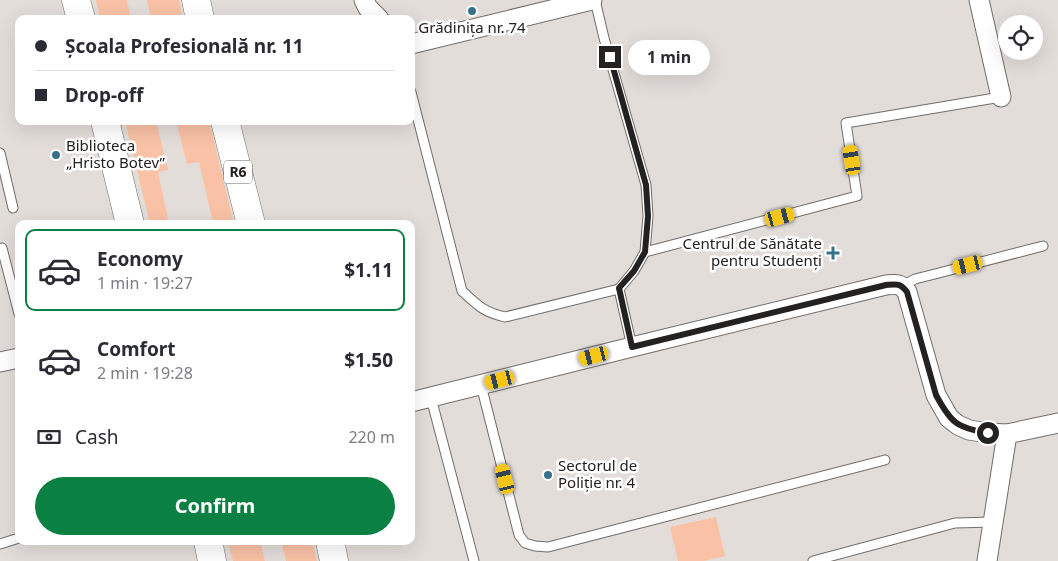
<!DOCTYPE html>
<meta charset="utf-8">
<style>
:root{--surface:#fff;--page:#f7f7f7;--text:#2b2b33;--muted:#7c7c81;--line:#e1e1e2;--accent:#0b8043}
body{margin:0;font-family:"Noto Sans",sans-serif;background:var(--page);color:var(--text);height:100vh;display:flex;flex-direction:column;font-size:19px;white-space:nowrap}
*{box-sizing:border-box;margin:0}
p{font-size:16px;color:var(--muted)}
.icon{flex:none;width:28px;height:28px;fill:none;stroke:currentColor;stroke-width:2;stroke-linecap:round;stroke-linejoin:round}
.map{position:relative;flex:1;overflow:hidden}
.sheet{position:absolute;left:15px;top:220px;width:400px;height:325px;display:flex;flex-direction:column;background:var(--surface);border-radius:10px;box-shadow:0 5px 20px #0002}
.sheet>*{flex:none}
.banner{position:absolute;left:15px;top:15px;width:400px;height:110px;border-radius:10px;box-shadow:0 5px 20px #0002;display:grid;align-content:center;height:110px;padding:0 20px;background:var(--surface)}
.tools{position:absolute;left:998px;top:15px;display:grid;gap:10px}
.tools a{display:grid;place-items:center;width:45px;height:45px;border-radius:50%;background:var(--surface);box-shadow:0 5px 20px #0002;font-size:25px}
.end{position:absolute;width:22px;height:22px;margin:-11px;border:6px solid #242221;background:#fff;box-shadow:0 0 0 2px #fff}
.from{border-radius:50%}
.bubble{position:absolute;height:35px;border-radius:18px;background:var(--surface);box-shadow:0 5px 20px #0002;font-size:16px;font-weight:700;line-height:35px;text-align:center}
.car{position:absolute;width:15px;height:30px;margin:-15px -8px;border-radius:6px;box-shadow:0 0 4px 1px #0007;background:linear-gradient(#f5c518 24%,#345 0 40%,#f5c518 0 76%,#345 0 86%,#f5c518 0)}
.banner b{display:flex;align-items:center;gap:18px;height:48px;font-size:19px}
.banner b+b{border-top:1px solid var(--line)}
.banner i{width:12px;height:12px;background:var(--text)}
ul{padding:9px 0 0;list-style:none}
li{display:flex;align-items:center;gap:15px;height:82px;margin:0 10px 8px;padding:0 10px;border:2px solid transparent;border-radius:10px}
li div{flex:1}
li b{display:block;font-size:19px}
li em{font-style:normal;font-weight:700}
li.active{border-color:var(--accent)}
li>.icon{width:45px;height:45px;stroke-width:1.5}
.pay{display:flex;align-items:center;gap:12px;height:55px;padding:0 20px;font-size:19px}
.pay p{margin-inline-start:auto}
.button{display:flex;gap:10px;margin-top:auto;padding:10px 20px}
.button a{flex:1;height:58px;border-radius:30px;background:var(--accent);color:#fff;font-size:20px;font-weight:700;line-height:58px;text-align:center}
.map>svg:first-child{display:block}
.green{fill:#f9c2a6}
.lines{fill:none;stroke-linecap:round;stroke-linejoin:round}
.lane-casing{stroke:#726d6a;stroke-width:11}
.street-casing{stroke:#726d6a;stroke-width:21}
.primary-casing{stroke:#726d6a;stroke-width:29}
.lane{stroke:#fff;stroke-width:9}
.street{stroke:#fff;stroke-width:19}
.primary{stroke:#fff;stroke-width:28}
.route{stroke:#242221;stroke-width:6}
.poi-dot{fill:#367189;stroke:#fff;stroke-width:2}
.labels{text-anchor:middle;stroke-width:5;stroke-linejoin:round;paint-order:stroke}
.shield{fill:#fff;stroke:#666464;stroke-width:1}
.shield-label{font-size:14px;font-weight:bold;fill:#242221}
.poi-label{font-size:15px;fill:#242221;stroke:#fff;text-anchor:start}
</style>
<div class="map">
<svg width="1058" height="561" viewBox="0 0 1058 561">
<rect width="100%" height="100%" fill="#e3ddda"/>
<g class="green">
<path d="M96,0H127L131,19H100Z"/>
<path d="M147,0H179L183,19H151Z"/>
<path d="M125,121H156L168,170L158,172L169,224H150Z"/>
<path d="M176,121H209L234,224H210L213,223L199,162L187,164Z"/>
<path d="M716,517L725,556L704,561H678L670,527Z"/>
<path d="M239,541H260L265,561H233L228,543Z"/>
<path d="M281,541H312L317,561H286Z"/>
</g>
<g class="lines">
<defs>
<g id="lane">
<path d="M411,92L462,291C478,306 484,312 505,317L619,289L634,271L645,252L648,216L646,185L604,38L595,0"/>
<path d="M0,153L13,208"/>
<path d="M2,248L19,314"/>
<path d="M645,252L857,196L846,123L1001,97"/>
<path d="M902,286L915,279L931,275L1043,246"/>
<path d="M619,289L632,347"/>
<path d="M481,385L519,535L525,543L535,546L548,547L885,460"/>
<path d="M431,398L474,561"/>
<path d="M0,544L19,538"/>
<path d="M813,561L955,523L994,522"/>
</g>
<g id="street">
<path d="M364,0L368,8L379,19"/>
<path d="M979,0L1001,97"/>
<path d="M411,44L592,0"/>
<path d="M0,362L19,358"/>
<path d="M411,402L632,347L886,285C897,284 900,283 907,292L936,395L949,418L958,425L969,430L988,433L1007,434L1058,423"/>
<path d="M987,561L1007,434"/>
</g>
<g id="primary">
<path d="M76,0L81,19"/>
<path d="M196,0L200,19"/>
<path d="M105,121L130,224"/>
<path d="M225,121L251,224"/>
<path d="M208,541L212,561"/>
<path d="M330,541L334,561"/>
</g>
</defs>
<use href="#lane" class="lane-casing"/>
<use href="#street" class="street-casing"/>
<use href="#primary" class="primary-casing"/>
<use href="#lane" class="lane"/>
<use href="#street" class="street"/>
<use href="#primary" class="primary"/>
</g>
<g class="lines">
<path class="route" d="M610,57L646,185L648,216L645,252L634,271L619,288L632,347L886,285C897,284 900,283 907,292L936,395C951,423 957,428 988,433"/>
</g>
<g class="poi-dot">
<circle cx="472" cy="11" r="5"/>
<circle cx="56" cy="155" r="5"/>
<path d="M830.5 245.5h5v5h5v5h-5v5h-5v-5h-5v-5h5z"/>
<circle cx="548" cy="475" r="5"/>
</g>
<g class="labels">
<rect class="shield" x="224" y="160.5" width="28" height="23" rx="4"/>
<g class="shield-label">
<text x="238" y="177">R6</text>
</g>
<g class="poi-label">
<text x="472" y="33" text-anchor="middle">Grădinița nr. 74</text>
<text x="66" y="151">Biblioteca<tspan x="66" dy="17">„Hristo Botev”</tspan></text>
<text x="822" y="249" text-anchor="end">Centrul de Sănătate<tspan x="822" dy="17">pentru Studenți</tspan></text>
<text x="558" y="471">Sectorul de<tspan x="558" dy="17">Poliție nr. 4</tspan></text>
</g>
</g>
</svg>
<div class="tools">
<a><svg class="icon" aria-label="locate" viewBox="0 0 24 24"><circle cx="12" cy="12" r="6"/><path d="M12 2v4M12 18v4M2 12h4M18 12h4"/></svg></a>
</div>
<i class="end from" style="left:988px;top:433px"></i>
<i class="end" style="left:610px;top:57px"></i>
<div class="bubble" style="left:628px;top:40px;width:82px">1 min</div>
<i class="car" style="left:852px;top:160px;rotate:351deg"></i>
<i class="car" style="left:780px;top:217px;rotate:75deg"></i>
<i class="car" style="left:968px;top:265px;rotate:256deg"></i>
<i class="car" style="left:594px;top:356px;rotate:256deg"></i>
<i class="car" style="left:500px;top:380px;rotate:256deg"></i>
<i class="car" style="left:505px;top:479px;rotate:346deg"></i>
<div class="banner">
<b><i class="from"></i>Școala Profesională nr. 11</b>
<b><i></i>Drop-off</b>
</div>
<section class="sheet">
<ul>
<li class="active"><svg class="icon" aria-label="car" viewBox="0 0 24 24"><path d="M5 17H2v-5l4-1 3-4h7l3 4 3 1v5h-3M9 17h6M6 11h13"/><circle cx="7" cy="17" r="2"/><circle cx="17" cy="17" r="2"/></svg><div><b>Economy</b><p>1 min · 19:27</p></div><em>$1.11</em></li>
<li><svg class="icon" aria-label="car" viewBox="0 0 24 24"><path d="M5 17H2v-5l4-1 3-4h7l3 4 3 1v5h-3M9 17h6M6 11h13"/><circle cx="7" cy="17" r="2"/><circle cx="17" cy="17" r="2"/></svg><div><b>Comfort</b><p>2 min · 19:28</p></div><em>$1.50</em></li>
</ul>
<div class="pay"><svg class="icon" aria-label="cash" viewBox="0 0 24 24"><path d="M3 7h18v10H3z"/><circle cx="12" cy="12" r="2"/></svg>Cash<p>220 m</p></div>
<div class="button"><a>Confirm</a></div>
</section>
</div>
